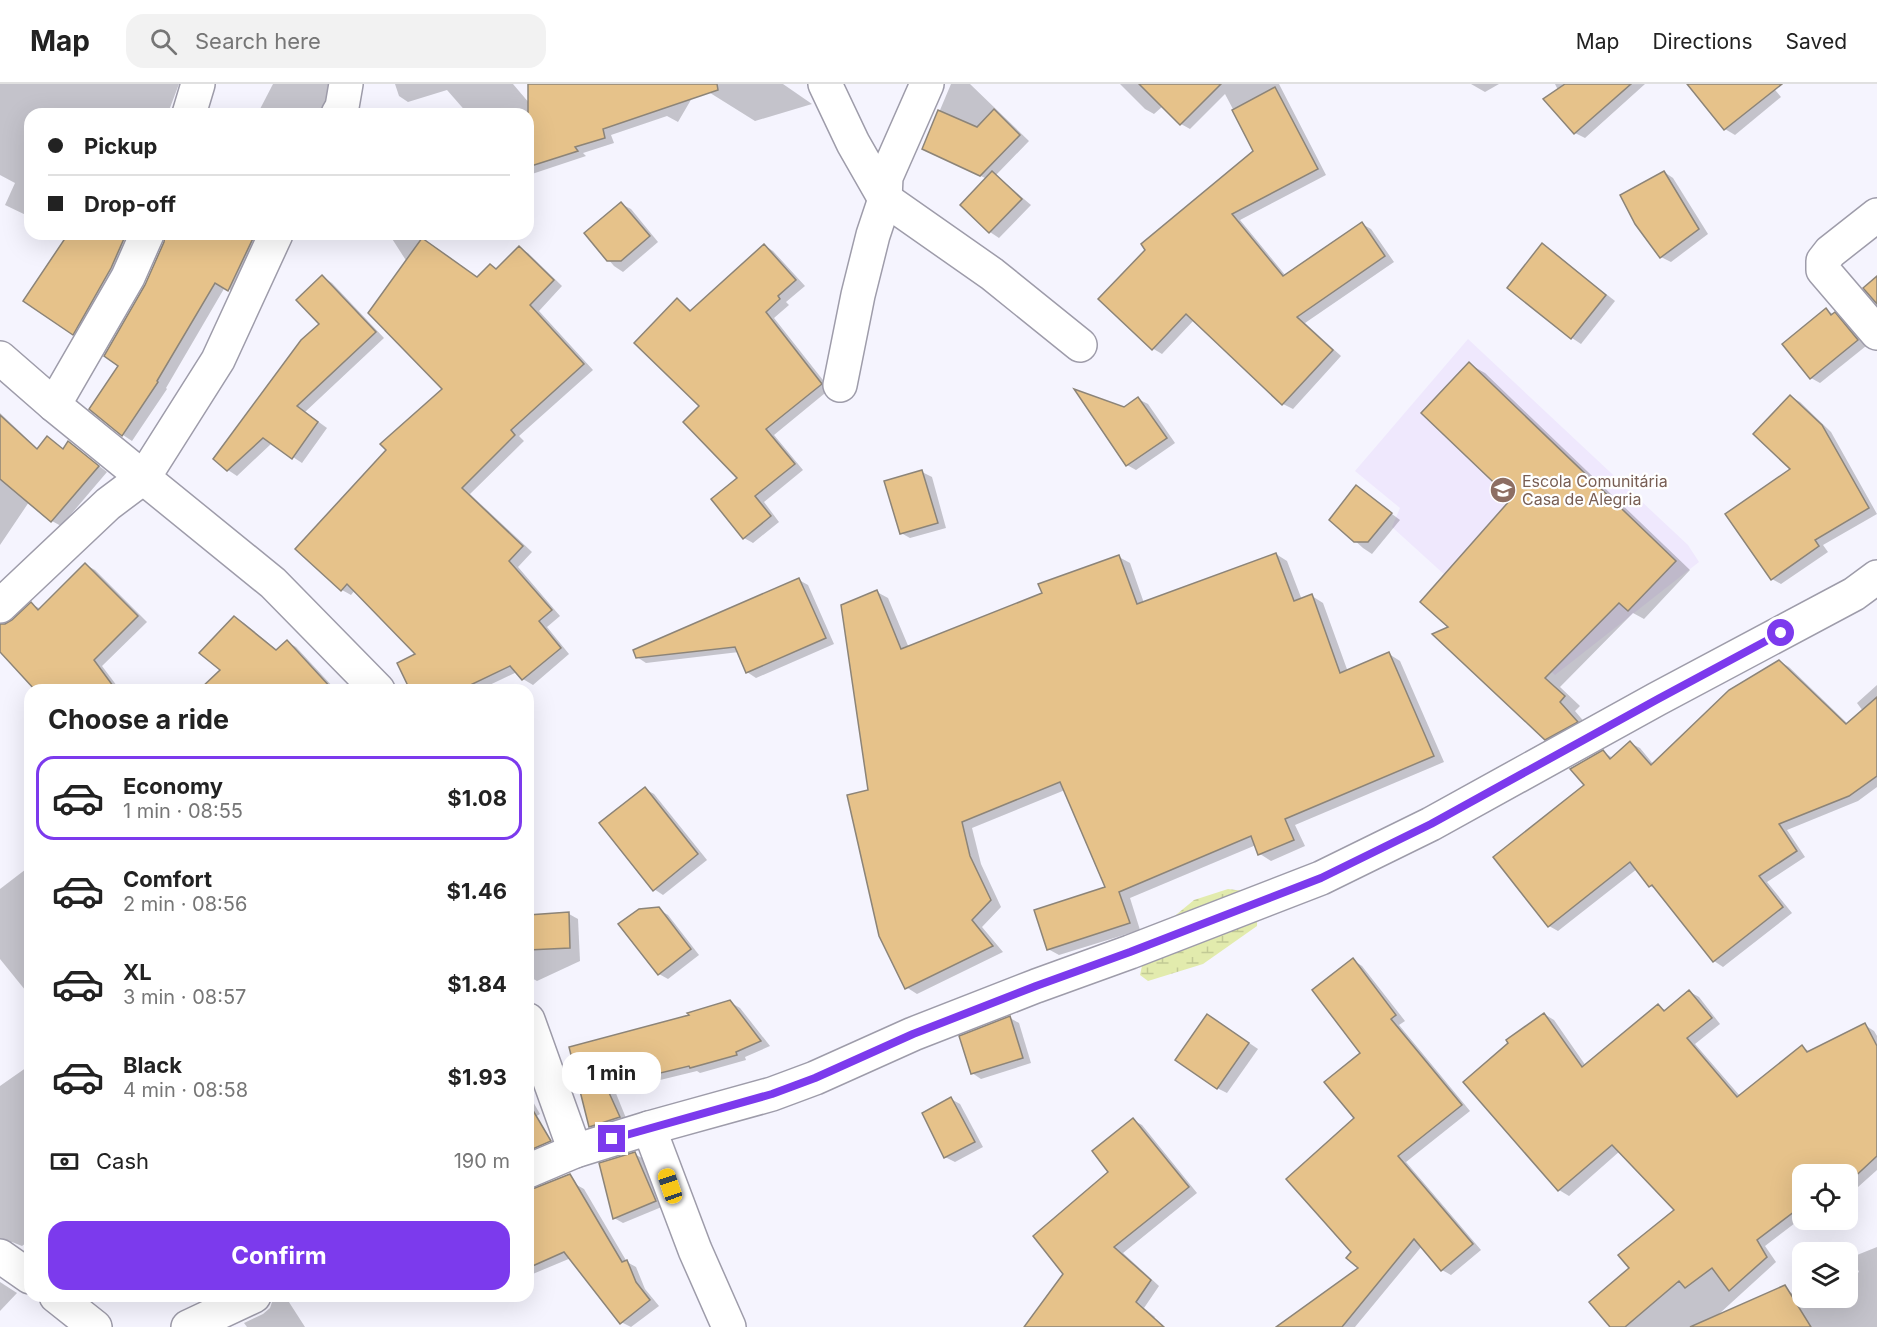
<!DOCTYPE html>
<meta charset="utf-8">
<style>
:root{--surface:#fff;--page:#f2f2f2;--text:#222;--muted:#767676;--line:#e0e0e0;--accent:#7c3aed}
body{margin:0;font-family:Inter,sans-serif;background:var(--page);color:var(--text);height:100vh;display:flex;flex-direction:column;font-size:22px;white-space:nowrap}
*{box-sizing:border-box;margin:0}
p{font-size:20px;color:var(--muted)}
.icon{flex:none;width:33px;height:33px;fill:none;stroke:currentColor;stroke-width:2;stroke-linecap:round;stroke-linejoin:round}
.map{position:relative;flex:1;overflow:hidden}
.side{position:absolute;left:24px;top:600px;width:510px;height:618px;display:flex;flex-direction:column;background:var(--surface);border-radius:18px;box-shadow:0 6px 24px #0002}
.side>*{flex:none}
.banner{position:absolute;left:24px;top:24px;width:510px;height:132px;border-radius:18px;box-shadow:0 6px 24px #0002;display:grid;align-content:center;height:132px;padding:0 24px;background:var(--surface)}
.fabs{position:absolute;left:1792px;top:1080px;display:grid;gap:12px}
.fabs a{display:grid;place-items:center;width:66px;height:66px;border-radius:12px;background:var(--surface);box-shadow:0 6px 24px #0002;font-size:30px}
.end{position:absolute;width:27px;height:27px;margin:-14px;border:8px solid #7c3aed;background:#fff;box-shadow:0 0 0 3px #fff}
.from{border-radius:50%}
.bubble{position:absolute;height:42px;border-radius:18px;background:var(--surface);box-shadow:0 6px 24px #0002;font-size:20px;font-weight:700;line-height:42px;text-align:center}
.car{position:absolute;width:18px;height:36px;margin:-18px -9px;border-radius:8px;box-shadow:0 0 4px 2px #0007;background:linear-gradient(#f5c518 24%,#345 0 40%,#f5c518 0 76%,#345 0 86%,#f5c518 0)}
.banner b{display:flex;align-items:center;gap:21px;height:57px;font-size:22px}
.banner b+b{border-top:2px solid var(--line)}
.banner i{width:15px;height:15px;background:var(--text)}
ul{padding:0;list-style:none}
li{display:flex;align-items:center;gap:18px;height:84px;margin:0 12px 9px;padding:0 12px;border:3px solid transparent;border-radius:18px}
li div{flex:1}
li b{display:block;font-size:22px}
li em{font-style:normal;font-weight:700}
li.current{border-color:var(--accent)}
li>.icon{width:54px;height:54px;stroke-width:1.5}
h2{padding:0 24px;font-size:27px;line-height:72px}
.pay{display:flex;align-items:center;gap:15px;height:66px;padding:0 24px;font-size:22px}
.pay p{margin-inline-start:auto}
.button{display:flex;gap:12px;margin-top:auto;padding:12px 24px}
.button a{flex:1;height:69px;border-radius:18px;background:var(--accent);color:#fff;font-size:24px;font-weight:700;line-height:69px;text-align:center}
header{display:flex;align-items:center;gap:36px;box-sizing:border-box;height:84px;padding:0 30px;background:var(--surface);border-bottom:2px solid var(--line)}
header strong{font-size:28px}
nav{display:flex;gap:33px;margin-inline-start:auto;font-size:21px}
.search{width:420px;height:54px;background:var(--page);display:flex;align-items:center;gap:15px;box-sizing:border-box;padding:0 21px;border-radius:18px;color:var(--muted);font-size:22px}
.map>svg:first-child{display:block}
.education{fill:#efe8fd}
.wetland{fill:url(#wetland-marsh)}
.shadow{fill:#0003}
.building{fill:#e6c28a;stroke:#8c8478;stroke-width:1.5}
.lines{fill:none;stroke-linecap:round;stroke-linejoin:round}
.minor-casing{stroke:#9e9caa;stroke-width:36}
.tertiary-casing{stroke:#9e9caa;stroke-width:36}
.minor{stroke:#fff;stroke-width:33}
.tertiary{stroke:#fff;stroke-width:33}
.route{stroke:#7c3aed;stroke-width:8}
.labels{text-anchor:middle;stroke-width:4.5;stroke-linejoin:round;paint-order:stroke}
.education-label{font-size:16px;fill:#785e54;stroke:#fff;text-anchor:start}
</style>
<header>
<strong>Map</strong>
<div class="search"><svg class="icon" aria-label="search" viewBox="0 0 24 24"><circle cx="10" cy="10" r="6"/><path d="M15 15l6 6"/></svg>Search here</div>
<nav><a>Map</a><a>Directions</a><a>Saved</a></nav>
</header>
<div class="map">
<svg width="1877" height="1243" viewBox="0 0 1877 1243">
<defs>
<pattern id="wetland-marsh" width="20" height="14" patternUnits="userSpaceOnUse" patternTransform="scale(1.5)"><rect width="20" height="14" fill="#e2ebad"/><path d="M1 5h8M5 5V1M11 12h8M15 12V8" fill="none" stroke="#c2ca95"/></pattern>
</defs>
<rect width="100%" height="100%" fill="#f5f4fe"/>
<path class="education" d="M1468,255L1688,461L1699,478L1555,591L1392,443L1400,424L1355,387Z"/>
<path class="wetland" d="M1228,805L1258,809L1257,842L1203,880L1148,897L1140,891L1148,854L1194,816Z"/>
<g class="shadow">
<path d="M0,0H179L168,29L170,30H30V133L5,121L15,99L0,91Z"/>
<path d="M273,0H339L330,30H264L259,27Z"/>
<path d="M395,0H513L530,20L588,0H783L812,20L755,37L699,2L678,38L667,32L611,51L614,59L583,69L586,72L532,90L528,87V30H468L447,6L408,18L399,12Z"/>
<path d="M951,0H970L1029,57L996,91L1031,121L999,154L990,148L962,121L987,95L924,64Z"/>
<path d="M1120,0H1279L1326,91L1240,136L1286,192L1362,140L1371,145L1394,178L1305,239L1341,272L1293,325L1283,320L1194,236L1162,270L1152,264L1255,67L1225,10L1190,45L1181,40L1163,22L1154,30L1145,25Z"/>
<path d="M1471,0H1499L1485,8Z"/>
<path d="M1555,0H1645L1585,54L1575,49L1545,15L1558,6Z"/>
<path d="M1689,0H1770L1781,13L1735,51L1725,45Z"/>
<path d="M1664,88L1673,94L1708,150L1671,178L1661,173Z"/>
<path d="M621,120L631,125L658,158L623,188L614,182L586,149Z"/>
<path d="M53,150H135L83,255L74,250L65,157Z"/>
<path d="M180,150H246L262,160L238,210L225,203L166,304L167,305L132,357L123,351L91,325L120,282Z"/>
<path d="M389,150H416L478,194L490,182L498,186L519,164L528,169L562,202L539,227L593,286L519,352L524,357L470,410L532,468L518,483L560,532L547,543L569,570L533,601L523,595L517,588L479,606H412L417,570L355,506L351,511L342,506L444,305L407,178Z"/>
<path d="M764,161L773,167L805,202L786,218L789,221L774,234L830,305L774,351L803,386L764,418L779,438L753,459L744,454L739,394L701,322L677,216L692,227Z"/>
<path d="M1543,161L1552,167L1615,217L1581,260L1572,254L1509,204Z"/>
<path d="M323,193L332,199L384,254L305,328L327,344L302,379L272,359L237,392L228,386L215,375L321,240Z"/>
<path d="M1826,226L1844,236L1866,262L1820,299L1811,294Z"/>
<path d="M1469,280L1485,289L1690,486L1644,535L1633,529L1560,603L1580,622L1575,627L1592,647L1562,664L1546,654L1513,415Z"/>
<path d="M1791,313L1800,318L1831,348L1877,430L1823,461L1828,468L1781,500L1772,495L1792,385Z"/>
<path d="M1138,315L1148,320L1175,359L1136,386L1127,381L1124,325Z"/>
<path d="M0,329L38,365L48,354L64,366L69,359L107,388L61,442L52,437L29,418L0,461Z"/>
<path d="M922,388L932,393L946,444L910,454L901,449Z"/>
<path d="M1356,403L1400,436L1372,470L1363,464L1331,435Z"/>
<path d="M1276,470L1287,477L1302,516L1312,512L1323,519L1348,588L1389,570L1400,577L1444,678L1295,741L1305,762L1271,777L1260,770L1256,761L1130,814L1140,846L1059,871L1048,865L1108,804L1065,706L972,744L981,780L1001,823L982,843L1003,868L917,910L906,903L869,707L877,508L888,514L909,564L1044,509L1119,473L1130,479L1144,519Z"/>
<path d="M86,481L95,486L147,538L102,582L120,606H40L0,549V542H5L31,520L41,525Z"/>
<path d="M799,496L808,501L834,560L756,594L747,588L739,568L646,579L637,573Z"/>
<path d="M234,533L244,539L277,566L287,558L296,563L334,604L331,606H221Z"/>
<path d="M1779,577L1789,583L1848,640L1863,627L1857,619L1877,601V703L1858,717L1787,746L1805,773L1767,798L1792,829L1723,883L1714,877L1658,806L1650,802L1637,785L1558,847L1549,842L1586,701L1603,668L1613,674L1630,659L1640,664L1654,681Z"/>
<path d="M645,705L654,710L707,776L663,811L654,805Z"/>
<path d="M30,782V912L0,875V805Z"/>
<path d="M658,825L668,831L699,871L668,895L659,890Z"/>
<path d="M569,830L578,835L580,877L537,897L528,892V832Z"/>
<path d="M1353,876L1362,882L1405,937L1399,941L1470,1027L1406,1078L1481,1166L1451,1191L1442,1186L1422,1162L1355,1243H1276L1360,1184L1353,1168L1356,1035L1362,969Z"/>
<path d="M1690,908L1699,913L1720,940L1695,960L1740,1012L1802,963L1810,968L1865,941L1874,947L1877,952V1024L1846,1040L1877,1073V1086L1848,1112V1090H1803V1133L1765,1162L1776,1178L1708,1240L1714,1243H1612L1631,1184L1676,1126L1620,1067L1569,1112L1559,1106L1465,998L1544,930L1554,936L1586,982L1658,922L1667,927Z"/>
<path d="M730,918L740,924L770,962L745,973L746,976L700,989L697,987L615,1007L628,1039L600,1047L591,1042L571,964L692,932Z"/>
<path d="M1010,934L1019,939L1031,979L981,995L972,989Z"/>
<path d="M1217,937L1258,965L1227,1009L1217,1004Z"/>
<path d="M30,981V1156L22,1162L12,1158L0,1161V1002Z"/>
<path d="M528,1009L540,1030L528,1037Z"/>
<path d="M951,1015L960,1020L983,1063L955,1078L945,1073Z"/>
<path d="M1133,1036L1142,1041L1197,1109L1123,1169L1159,1202L1144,1224L1155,1233L1146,1243H1030L1065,1190Z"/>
<path d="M634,1070L644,1075L664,1122L623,1139L614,1134Z"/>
<path d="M575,1100L584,1105L627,1178L636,1183L645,1205L659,1222L631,1243L621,1238L571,1174L528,1192V1119Z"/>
<path d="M1877,1163V1243H1725L1787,1206L1796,1212L1803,1223L1819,1214H1848V1195L1859,1188L1852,1173Z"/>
<path d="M0,1198L17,1209L0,1227Z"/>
<path d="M274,1212H282L287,1215L305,1243H247L244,1239L263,1230L270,1224Z"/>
</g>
<g class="building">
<path d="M528,0H717L718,6L603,45L605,54L575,63L578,67L528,83Z"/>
<path d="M1139,0H1221L1180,41Z"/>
<path d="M1565,0H1631L1574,50L1543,15Z"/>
<path d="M1687,0H1782L1724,46Z"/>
<path d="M1275,3L1318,85L1232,130L1283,192L1362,138L1385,172L1297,233L1333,266L1282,321L1186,230L1152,266L1098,215L1145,166L1141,160L1253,67L1232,26Z"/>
<path d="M994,25L1020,51L980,92L922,65L938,26L977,43Z"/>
<path d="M992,87L1022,115L989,149L960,121Z"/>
<path d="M1664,87L1699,145L1660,174L1635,140L1620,111Z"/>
<path d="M621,118L650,152L621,177H607L584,149Z"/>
<path d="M68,150H126L111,184L73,251L23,217Z"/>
<path d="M165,150H255L228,207L215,199L157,297L158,298L122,352L89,325L118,282L104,272L145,201L164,158Z"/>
<path d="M422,154L477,193L490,180L496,185L519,162L554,196L530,221L584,280L511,346L515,351L462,404L523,462L509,477L552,526L539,537L561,564L522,596L510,582L460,606H410L397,579L415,570L347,500L341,507L295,465L386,366L380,360L442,305L368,229Z"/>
<path d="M1542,159L1606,211L1571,255L1507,204Z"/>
<path d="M764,160L796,196L778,212L780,215L766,228L822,300L766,345L795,380L755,412L771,432L743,455L711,415L737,394L683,338L699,322L634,259L677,214L690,227Z"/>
<path d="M322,191L376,248L297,322L318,338L292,375L263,354L227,387L213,375L301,256L319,240L296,216Z"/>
<path d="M1877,192V220L1863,204Z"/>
<path d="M1826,224L1831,231L1835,228L1858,256L1810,295L1782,260Z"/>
<path d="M1469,278L1676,477L1628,527L1619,519L1545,594L1565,612L1560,618L1578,638L1545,656L1432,550L1448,543L1420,518L1511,415L1421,329Z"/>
<path d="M1074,305L1124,323L1138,313L1167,354L1126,382Z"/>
<path d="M1790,311L1822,341L1869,424L1815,456L1819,462L1771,496L1725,430L1790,385L1753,350Z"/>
<path d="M0,331L37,365L47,352L63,365L68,357L99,382L51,438L0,395Z"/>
<path d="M922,386L938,439L900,450L884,397Z"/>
<path d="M1356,401L1392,429L1368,458H1354L1329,436Z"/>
<path d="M1276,469L1294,517L1312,510L1340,589L1389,568L1434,672L1285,735L1294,756L1258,771L1251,752L1119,808L1130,839L1047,866L1034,826L1105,803L1060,698L962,738L970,772L991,816L972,836L993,862L905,905L879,852L847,711L868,706L841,521L877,506L901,565L1042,509L1038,500L1119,471L1137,520Z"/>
<path d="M85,479L138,532L94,576L116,606H35L0,568V540H5L12,536L31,518L38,526Z"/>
<path d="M799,494L826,554L746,589L735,563L636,574L633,566Z"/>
<path d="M234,532L276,566L287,556L333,606H199L220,586L199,569Z"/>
<path d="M1779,576L1846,640L1877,613V692L1849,712L1779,740L1797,767L1759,792L1783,823L1713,878L1652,801L1649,803L1630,778L1548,843L1493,773L1584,701L1570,685L1603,666L1610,675L1630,657L1651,681L1729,606Z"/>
<path d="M645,703L698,770L653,807L599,739Z"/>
<path d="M659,823L691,865L658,891L618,840L639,825Z"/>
<path d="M569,828L570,864L528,866V831Z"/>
<path d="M1353,874L1396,931L1391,935L1462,1021L1398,1072L1473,1160L1441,1187L1414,1155L1342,1243H1276L1358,1184L1346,1174L1351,1168L1286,1095L1354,1034L1324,998L1360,969L1312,906Z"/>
<path d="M1689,906L1712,934L1687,954L1737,1013L1802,961L1807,968L1865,939L1877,962V1072L1848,1099V1090H1803V1121L1757,1156L1767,1173L1729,1207L1712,1184L1685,1204L1679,1197L1625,1243H1610L1589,1218L1629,1184L1618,1171L1674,1126L1612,1061L1558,1107L1463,998L1508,959L1506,956L1544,929L1582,983L1658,920L1664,927Z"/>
<path d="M730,916L761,957L736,968L737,971L690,984L689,982L606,1002L620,1033L589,1043L569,963L689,931L687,929Z"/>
<path d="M1207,930L1249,959L1217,1005L1175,976Z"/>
<path d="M1010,932L1023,974L971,990L959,952Z"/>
<path d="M951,1013L975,1058L944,1074L922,1029Z"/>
<path d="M528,1018L551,1057L528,1067Z"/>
<path d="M1133,1034L1189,1103L1114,1163L1151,1196L1136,1218L1164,1243H1024L1063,1190L1033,1152L1108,1088L1092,1067Z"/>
<path d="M635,1068L656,1117L613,1135L599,1079Z"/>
<path d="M570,1090L622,1178L627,1176L636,1198L650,1216L620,1240L564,1168L528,1184V1105L535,1104Z"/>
<path d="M1785,1201L1811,1243H1690Z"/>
</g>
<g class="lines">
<defs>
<g id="minor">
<path d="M825,0L853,59L885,115L992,190L1080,261"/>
<path d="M189,30L198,0"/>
<path d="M338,30L342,23L346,0"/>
<path d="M1877,131L1830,168L1823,177V186L1877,249"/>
<path d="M0,274L54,321L273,499L378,606"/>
<path d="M840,301L858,211L873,151L885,115L886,93L927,0"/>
<path d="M54,321L128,193L147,150"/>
<path d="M0,522L108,420L144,393L218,276L276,150"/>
<path d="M528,936L575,1067"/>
<path d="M649,1044L695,1166L729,1243"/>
<path d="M0,1172L30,1193"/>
<path d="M56,1212L95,1243"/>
</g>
<g id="tertiary">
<path d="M528,1087L575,1067L649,1044L772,1010L815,994L913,950L1036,902L1130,868L1321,794L1431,740L1657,615L1854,510L1877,493"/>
<path d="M188,1243L254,1212"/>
</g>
</defs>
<use href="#minor" class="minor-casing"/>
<use href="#tertiary" class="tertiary-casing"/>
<use href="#minor" class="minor"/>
<use href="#tertiary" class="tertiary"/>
</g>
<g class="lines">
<path class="route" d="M612,1055L772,1010L815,994L913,950L1036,902L1130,868L1321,794L1431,740L1658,615L1781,549"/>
</g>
<defs>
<symbol id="school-disc" viewBox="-11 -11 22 22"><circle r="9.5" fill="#8d6e63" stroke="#fff"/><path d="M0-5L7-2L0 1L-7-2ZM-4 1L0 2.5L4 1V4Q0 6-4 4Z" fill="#fff"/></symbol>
</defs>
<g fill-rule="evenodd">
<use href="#school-disc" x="1488" y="391" width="30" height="30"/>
</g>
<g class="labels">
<g class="education-label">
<text x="1522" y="403">Escola Comunitária<tspan x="1522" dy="18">Casa de Alegria</tspan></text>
</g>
</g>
</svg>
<div class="fabs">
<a><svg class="icon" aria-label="locate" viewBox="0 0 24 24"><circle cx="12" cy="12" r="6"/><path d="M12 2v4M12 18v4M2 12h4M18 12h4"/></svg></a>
<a><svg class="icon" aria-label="layers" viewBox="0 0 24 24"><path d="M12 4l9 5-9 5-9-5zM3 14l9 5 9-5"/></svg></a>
</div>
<i class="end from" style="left:1781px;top:549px"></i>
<i class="end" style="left:612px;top:1055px"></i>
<div class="bubble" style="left:562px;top:968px;width:99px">1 min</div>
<i class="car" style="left:670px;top:1102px;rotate:341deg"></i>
<div class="banner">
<b><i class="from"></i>Pickup</b>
<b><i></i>Drop-off</b>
</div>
<section class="side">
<h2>Choose a ride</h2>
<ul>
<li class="current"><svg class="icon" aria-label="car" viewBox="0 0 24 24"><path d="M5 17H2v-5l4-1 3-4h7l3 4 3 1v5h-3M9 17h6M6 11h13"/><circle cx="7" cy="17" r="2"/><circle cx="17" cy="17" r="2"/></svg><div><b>Economy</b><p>1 min · 08:55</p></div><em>$1.08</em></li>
<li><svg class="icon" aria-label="car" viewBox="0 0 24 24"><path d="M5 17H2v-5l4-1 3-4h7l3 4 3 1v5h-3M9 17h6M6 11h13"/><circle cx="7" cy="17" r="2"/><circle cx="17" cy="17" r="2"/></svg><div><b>Comfort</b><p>2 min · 08:56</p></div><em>$1.46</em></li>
<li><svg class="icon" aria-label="car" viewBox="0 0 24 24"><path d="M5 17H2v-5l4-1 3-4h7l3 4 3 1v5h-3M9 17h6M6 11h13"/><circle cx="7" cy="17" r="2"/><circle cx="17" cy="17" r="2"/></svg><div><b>XL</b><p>3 min · 08:57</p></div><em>$1.84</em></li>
<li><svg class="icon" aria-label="car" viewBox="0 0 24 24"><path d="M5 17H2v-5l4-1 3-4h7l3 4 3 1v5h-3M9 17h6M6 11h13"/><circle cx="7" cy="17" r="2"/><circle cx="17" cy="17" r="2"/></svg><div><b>Black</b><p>4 min · 08:58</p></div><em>$1.93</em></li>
</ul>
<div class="pay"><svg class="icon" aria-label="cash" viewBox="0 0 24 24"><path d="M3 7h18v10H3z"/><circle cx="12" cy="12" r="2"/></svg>Cash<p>190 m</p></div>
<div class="button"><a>Confirm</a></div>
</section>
</div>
